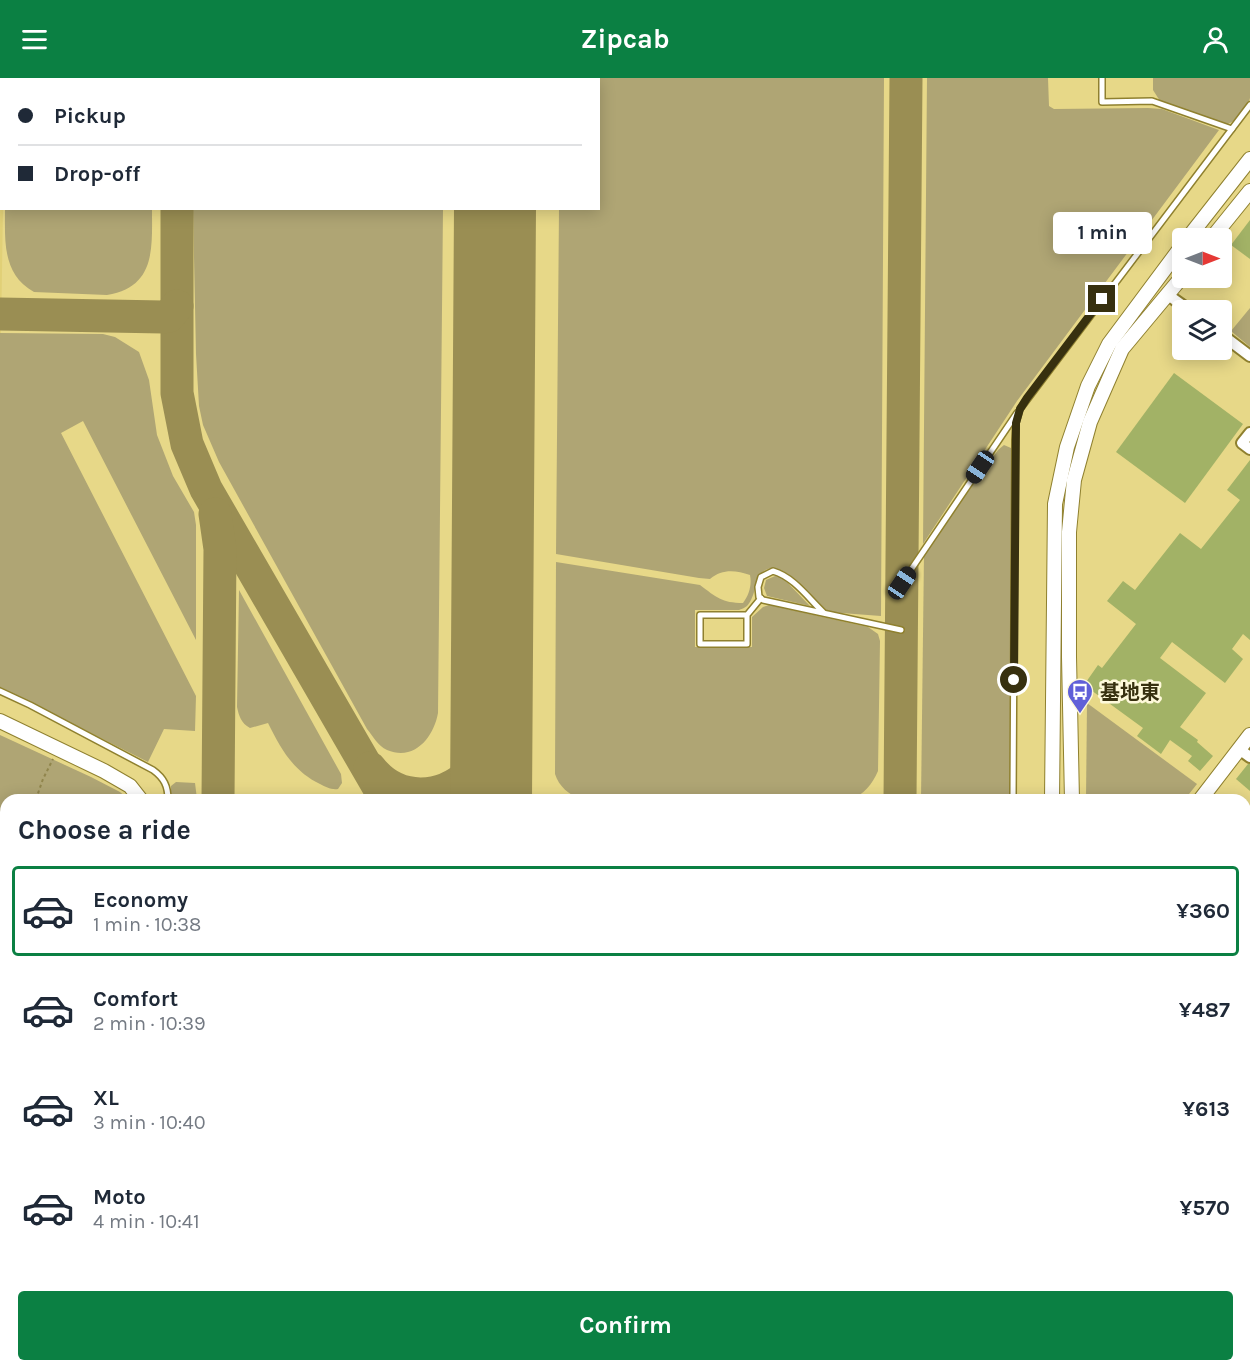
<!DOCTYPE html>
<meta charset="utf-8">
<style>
:root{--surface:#fff;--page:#f6f6f7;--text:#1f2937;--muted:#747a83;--line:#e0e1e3;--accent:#0b8043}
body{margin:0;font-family:Karla,"Noto Sans JP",sans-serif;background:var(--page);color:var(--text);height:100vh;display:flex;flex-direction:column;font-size:22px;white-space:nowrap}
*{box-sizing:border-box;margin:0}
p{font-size:20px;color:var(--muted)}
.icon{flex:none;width:33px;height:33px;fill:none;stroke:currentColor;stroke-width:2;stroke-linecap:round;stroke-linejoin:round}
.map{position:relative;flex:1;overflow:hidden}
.details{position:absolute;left:0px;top:716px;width:1251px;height:578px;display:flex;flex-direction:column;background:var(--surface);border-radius:18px 18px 0 0;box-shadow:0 3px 15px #0003}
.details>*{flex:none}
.hud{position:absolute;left:0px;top:0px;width:600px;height:132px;box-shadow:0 3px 15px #0003;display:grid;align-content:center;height:132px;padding:0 18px;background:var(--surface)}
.needle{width:39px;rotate:90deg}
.buttons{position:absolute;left:1172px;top:150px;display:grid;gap:12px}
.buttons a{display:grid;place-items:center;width:60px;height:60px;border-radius:6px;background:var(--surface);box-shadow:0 3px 15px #0003;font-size:30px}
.end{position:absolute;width:27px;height:27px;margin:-14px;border:8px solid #37300f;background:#fff;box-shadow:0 0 0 3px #fff}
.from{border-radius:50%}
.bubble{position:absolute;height:42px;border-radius:6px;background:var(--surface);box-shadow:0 3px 15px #0003;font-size:20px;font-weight:700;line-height:42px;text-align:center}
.car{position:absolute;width:18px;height:36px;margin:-18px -9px;border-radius:8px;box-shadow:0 0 4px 2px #0007;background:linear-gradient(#222 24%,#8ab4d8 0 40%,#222 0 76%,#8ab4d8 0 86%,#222 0)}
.hud b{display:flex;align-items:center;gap:21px;height:57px;font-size:22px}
.hud b+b{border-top:2px solid var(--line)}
.hud i{width:15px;height:15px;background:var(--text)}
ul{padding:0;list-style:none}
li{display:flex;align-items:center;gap:18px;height:90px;margin:0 12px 9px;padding:0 6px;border:3px solid transparent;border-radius:6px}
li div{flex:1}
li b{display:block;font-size:22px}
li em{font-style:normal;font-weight:700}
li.on{border-color:var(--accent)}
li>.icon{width:54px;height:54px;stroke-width:1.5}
h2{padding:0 18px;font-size:27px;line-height:72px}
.button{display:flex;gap:12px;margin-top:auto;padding:12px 18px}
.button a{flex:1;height:69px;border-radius:6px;background:var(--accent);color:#fff;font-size:24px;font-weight:700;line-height:69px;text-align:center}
header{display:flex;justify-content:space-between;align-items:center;height:78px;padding:0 18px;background:var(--accent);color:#fff;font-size:27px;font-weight:700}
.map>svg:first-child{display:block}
.built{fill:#e1d077}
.green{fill:#afa574}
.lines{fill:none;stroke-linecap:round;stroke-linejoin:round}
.river{stroke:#79b694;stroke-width:22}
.taxiway{stroke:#9a8e53;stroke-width:33}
.runway{stroke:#9a8e53;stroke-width:82}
.building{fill:#a2b266}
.service-casing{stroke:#8f802f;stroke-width:8}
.minor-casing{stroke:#8f802f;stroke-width:14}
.tertiary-casing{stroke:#8f802f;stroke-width:16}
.path{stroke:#90854c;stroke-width:2;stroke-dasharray:3 3;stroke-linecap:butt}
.service{stroke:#fff;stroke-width:5}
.minor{stroke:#fff;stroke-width:10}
.tertiary{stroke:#fff;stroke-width:14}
.route{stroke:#37300f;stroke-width:8}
.labels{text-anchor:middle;stroke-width:5;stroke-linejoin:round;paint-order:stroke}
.poi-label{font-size:20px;font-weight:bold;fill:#37300f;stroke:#fef9da;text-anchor:start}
</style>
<header><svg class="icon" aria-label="menu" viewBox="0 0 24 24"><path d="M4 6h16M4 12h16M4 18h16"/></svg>Zipcab<svg class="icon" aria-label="person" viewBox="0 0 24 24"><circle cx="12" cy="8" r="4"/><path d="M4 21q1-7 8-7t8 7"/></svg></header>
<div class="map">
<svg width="1250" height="1292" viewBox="0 0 1250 1292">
<rect width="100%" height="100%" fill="#e7d888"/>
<path class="built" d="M0,9L3,131L1,255H0Z"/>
<g class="green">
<path d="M0,0H134L2,2L1,9Z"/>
<path d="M195,0H444L195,2Z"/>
<path d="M560,0H884L881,538L828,534L788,496C752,476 760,515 747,528C745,530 741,531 739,532H695V569H752V539L763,529L769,527L868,549L878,556L880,563L878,693C872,707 864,716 850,722H581C569,716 559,709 555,696L556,484L700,507C716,519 722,525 743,525C749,517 752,507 750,497C735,492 722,491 710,501L699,500L556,476L559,131L598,130V2Z"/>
<path d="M927,0H1048L1049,28L1054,31L1148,30L1162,31L1219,52L1017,323L923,466Z"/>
<path d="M1153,0H1250C1250,6 1250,14 1250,20C1248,29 1236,44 1227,46L1160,23L1153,12Z"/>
<path d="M5,131H152C152,170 156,209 107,217L34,214C2,196 5,163 5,131Z"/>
<path d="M193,131H443L438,635C434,658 415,684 387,672C378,668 373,658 367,651L219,384L203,347L199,328L196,276Z"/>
<path d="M1250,230V269L1231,253Z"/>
<path d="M0,255L103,256L115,259L139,274L149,302L157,357L173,398L194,434L196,447V562L83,343L61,355L196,618L195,653L164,651L148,684L0,609Z"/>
<path d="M1004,367L1011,370L1013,377L1010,721L921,722L924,475L998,372Z"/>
<path d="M775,498L782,499L810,528L767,518L764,510L766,502Z"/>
<path d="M239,512L341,696L342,705L338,711C331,712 326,709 320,706C293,693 281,671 268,645L250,650C241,645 239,638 237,629Z"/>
<path d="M1087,625L1197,706L1185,721H1086Z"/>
<path d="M0,657L91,699L120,714L128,721L6,722V876L0,877Z"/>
<path d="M176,704L195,705L197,721H171V708Z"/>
<path d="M1245,757L1250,760V792L1245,800Z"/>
<path d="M1245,970L1250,974V1025L1245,1031Z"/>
<path d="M31,1287H116L114,1292H29Z"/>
<path d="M158,1287H428V1292H157Z"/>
<rect x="549" y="1287" width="328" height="5"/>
<rect x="915" y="1287" width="92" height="5"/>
</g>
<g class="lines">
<path class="river" d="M0,799L6,795"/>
<g class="taxiway">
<path d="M177,2V0"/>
<path d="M0,29H2"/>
<path d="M177,130V315L187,366L206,411L386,722"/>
<path d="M0,236L163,239L169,238L177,228"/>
<path d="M215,436L220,471L218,722"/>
<path d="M370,690C397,725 443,723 472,693C478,687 483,682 486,674C491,663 490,649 491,637"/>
<path d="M900,722L906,0"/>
<path d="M137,1292L138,1287"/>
<path d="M895,1292V1287"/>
</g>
<g class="runway">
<path d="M496,2V0"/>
<path d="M491,722L495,130"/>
<path d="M487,1292V1287"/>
</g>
</g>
<g class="building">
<path d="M1250,142V181L1231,167Z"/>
<path d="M1174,295L1243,346L1185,425L1116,374Z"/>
<path d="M1250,382V562L1243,556L1232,571L1243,581L1225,605L1172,564L1160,580L1206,615L1180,649L1198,662L1197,664L1213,678L1200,693L1188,683L1192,678L1170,662L1161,676L1137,658L1143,650L1084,607L1098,587L1102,590L1136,546L1107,523L1123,503L1135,512L1180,455L1201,471L1240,422L1227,412Z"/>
<path d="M1248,686H1250V713L1236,701Z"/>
</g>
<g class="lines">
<defs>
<g id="service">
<path d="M1102,0V24L1152,23L1232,51"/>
<path d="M902,505L1017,335"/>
<path d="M824,535C809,521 794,499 773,493L761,499L758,509L759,519L763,522L901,552"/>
<path d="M747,537H700V566H747V537L761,520"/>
<path d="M0,613L30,627L153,692C164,700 168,708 168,722"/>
<path d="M1013,722L1015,362L1016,345L1020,331L1250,27"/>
<path d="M33,1292L35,1287"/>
<path d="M1010,1292V1287"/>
</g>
<g id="minor">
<path d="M1168,217L1189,232"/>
<path d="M1221,256L1250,278"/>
<path d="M1250,355L1242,365L1250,371"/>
<path d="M1239,671L1250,679"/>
<path d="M0,1047L6,1042"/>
<path d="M1245,1167H1250"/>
<path d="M1219,1292V1287"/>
</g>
<g id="tertiary">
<path d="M1188,160L1250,81"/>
<path d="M1212,160L1250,113"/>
<path d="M0,643L104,693L130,708L141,722"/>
<path d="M1052,722L1055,426L1067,369L1088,308L1109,266L1182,168"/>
<path d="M1072,722L1069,579V454L1074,402L1090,344L1122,271L1182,199"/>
<path d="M1200,722L1250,657"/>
<path d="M1245,847L1250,851"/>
<path d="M1065,1287V1292"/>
<path d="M12,1292L14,1287"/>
<path d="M1047,1292V1287"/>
</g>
</defs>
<use href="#service" class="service-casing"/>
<use href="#minor" class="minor-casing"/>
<use href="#tertiary" class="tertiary-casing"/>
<g class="path">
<path d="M36,721L43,701L53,681"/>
<path d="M0,1143L6,1135"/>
</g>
<use href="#service" class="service"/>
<use href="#minor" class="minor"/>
<use href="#tertiary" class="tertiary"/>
</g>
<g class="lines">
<path class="route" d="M1014,602L1016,345L1020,331L1027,320L1102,221"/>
</g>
<defs>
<symbol id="bus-pin" viewBox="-11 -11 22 30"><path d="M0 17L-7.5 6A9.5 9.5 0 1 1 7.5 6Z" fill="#6060d8" stroke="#fef9da"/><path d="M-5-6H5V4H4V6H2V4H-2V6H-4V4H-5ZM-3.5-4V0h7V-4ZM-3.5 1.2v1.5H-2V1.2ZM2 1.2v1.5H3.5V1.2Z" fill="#fff"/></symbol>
</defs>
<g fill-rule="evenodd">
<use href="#bus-pin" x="1065" y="599" width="30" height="40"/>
</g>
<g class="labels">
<g class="poi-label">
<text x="1100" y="621">基地東</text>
</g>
</g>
</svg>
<div class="buttons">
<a><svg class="needle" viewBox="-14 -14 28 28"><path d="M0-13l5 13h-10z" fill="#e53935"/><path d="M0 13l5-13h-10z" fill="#747a83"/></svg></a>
<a><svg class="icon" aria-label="layers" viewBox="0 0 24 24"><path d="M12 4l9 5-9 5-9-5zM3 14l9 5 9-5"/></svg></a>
</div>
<i class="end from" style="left:1014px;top:602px"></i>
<i class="end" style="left:1102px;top:221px"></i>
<div class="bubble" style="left:1053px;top:134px;width:99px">1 min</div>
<i class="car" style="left:980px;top:389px;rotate:214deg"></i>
<i class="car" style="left:902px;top:505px;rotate:34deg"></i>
<div class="hud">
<b><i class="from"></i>Pickup</b>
<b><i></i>Drop-off</b>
</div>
<section class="details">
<h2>Choose a ride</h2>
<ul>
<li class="on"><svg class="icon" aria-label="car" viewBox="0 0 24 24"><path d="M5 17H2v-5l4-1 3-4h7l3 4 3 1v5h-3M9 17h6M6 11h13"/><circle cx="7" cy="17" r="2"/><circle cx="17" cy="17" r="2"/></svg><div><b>Economy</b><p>1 min · 10:38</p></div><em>¥360</em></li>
<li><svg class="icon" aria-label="car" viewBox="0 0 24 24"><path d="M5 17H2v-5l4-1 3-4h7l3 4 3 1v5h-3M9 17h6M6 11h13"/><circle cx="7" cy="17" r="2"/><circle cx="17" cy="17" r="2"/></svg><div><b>Comfort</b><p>2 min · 10:39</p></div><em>¥487</em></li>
<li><svg class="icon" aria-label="car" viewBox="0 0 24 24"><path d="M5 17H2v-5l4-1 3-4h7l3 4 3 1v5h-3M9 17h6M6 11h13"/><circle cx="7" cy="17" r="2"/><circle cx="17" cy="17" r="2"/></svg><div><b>XL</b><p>3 min · 10:40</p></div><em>¥613</em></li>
<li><svg class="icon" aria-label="car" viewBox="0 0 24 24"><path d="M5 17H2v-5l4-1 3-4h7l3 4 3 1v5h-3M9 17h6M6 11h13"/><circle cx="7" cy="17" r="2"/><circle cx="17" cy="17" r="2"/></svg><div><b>Moto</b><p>4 min · 10:41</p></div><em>¥570</em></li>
</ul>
<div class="button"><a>Confirm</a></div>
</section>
</div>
